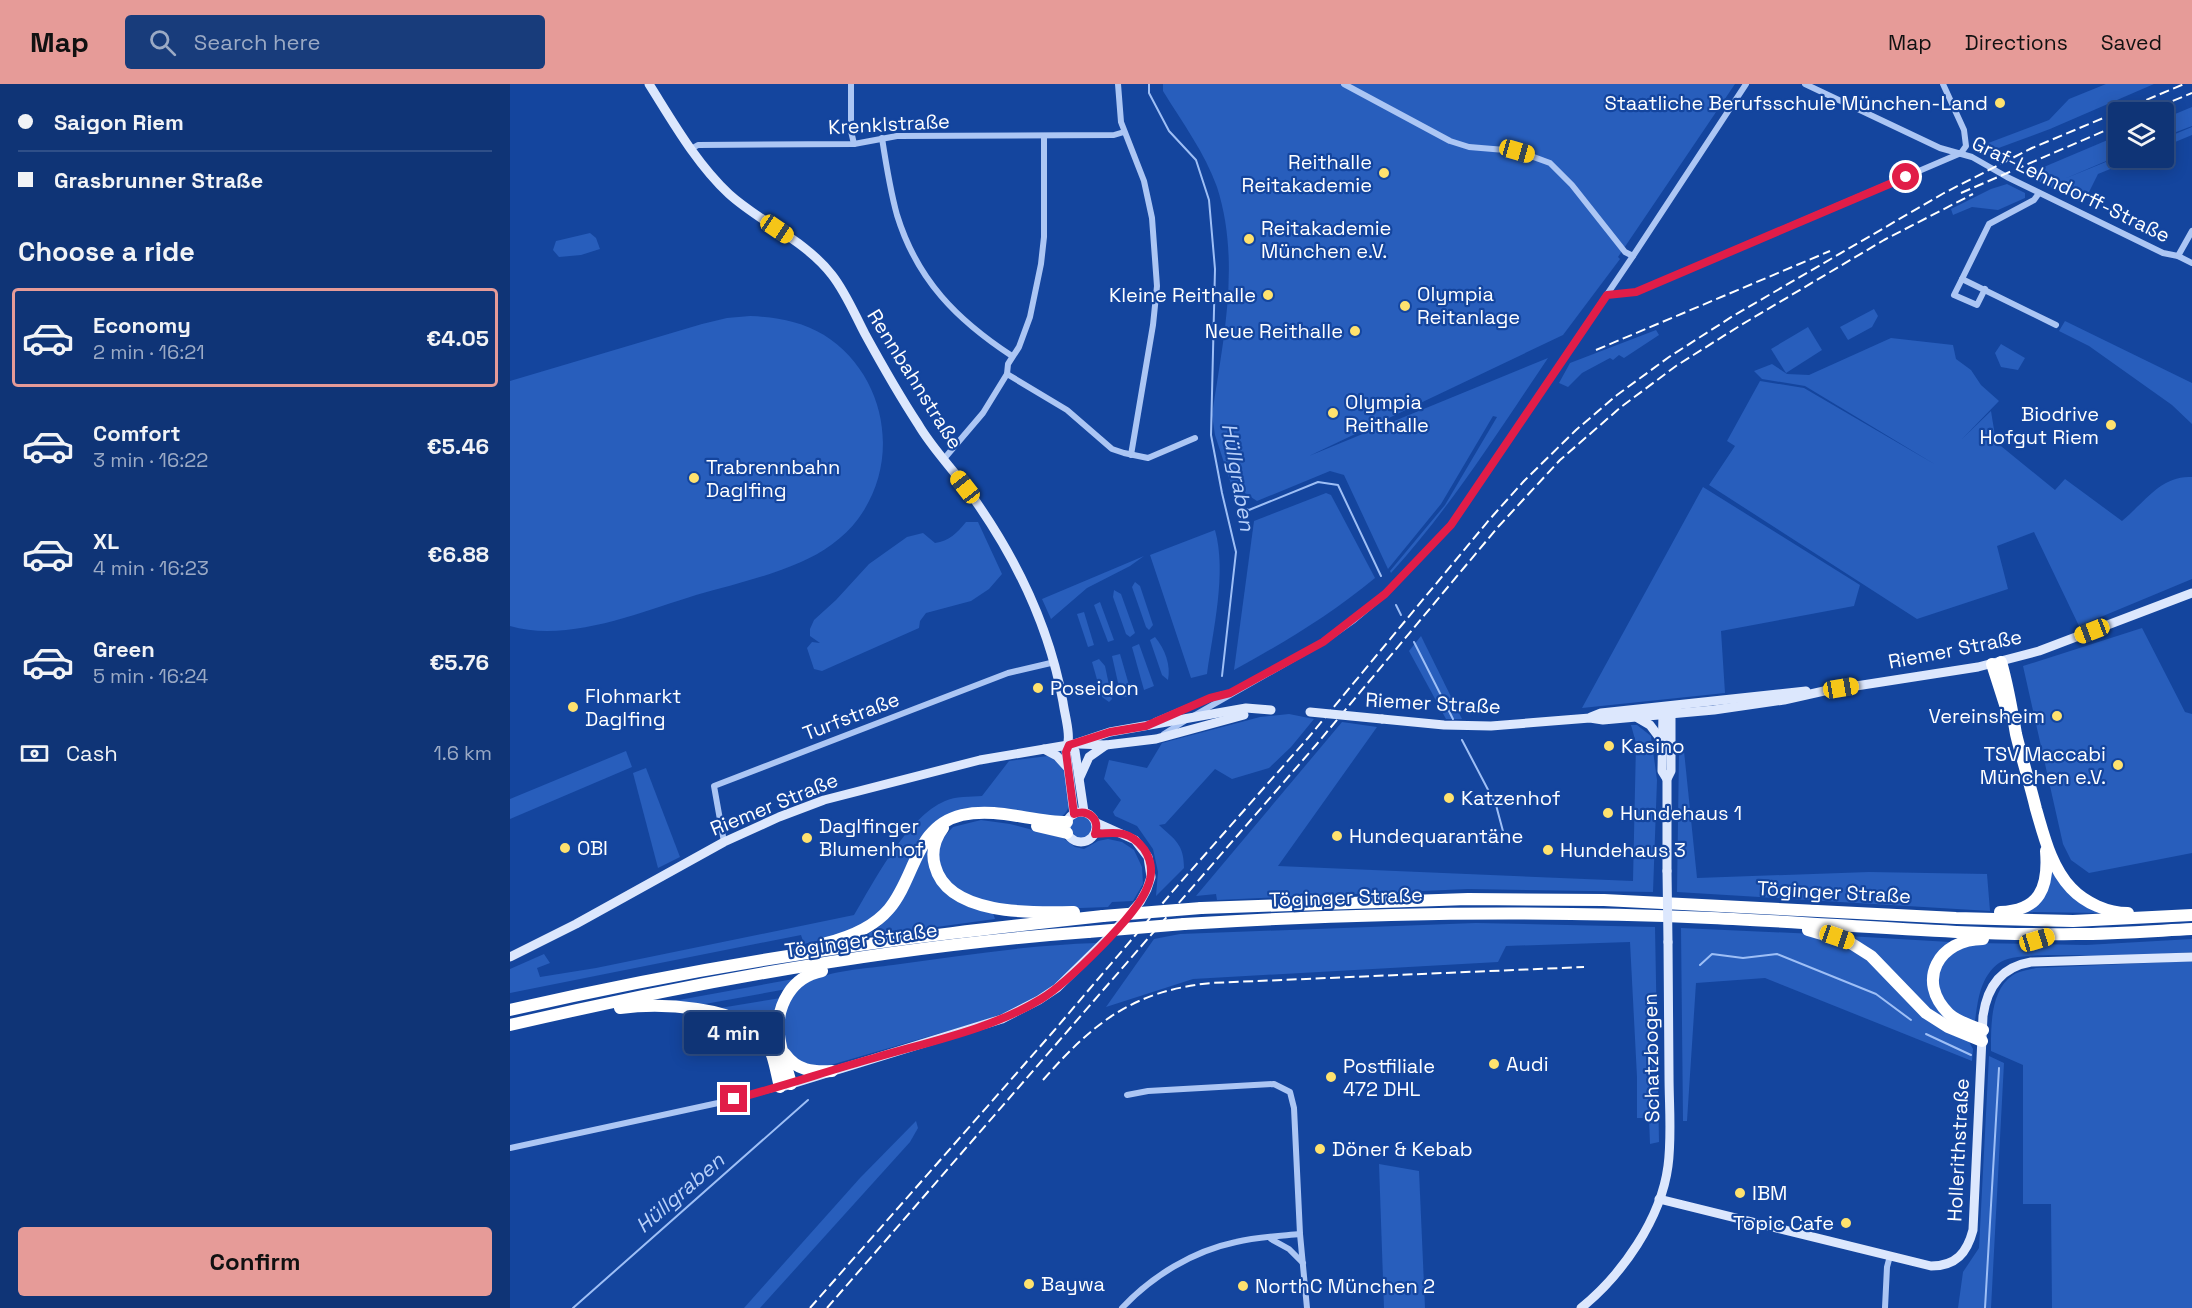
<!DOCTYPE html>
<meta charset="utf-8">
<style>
:root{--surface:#0f3476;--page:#183c7b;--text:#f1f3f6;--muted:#9baac5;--line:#2f4f88;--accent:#e69b98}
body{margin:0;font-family:"Space Grotesk",sans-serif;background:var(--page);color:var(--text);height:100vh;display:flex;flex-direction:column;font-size:22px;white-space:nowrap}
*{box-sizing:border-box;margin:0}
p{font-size:20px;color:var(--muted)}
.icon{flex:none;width:33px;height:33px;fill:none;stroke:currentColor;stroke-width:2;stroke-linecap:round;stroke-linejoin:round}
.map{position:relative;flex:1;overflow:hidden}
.sheet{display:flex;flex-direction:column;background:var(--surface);width:510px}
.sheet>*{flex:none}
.banner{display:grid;align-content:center;height:132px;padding:0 18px;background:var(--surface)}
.fabs{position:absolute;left:1598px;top:18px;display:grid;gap:12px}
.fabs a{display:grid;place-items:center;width:66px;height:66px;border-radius:6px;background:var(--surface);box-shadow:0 3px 15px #0003,0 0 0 2px var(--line);font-size:30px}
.end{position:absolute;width:27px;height:27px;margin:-14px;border:8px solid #e11d48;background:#fff;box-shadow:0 0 0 3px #fff}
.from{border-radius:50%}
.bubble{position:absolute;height:42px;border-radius:6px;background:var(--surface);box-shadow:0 3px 15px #0003,0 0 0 2px var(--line);font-size:20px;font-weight:600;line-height:42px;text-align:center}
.car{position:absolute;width:18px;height:36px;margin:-18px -9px;border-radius:8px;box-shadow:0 0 4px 2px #0007;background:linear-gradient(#f5c518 24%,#345 0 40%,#f5c518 0 76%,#345 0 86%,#f5c518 0)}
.banner b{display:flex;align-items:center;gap:21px;height:57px;font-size:22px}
.banner b+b{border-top:2px solid var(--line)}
.banner i{width:15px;height:15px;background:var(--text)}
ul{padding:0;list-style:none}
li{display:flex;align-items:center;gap:18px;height:99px;margin:0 12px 9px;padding:0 6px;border:3px solid transparent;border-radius:6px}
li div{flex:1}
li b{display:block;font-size:22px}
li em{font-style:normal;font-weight:600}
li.current{border-color:var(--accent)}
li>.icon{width:54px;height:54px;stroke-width:1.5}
h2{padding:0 18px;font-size:27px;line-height:72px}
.pay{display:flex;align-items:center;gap:15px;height:66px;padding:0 18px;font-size:22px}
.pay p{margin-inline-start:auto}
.button{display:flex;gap:12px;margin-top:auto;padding:12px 18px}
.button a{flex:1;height:69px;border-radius:6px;background:var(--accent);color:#111;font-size:24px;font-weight:600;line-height:69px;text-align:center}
header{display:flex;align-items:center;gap:36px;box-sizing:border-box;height:84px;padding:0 30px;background:var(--accent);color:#111}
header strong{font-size:28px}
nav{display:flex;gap:33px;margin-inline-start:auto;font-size:21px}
.search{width:420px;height:54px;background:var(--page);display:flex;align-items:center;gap:15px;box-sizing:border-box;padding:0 21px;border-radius:6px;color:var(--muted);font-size:22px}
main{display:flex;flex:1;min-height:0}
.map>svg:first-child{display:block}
.green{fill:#285ebc}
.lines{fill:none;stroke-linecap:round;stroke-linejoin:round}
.stream{stroke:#9ebff6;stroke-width:2}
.street{stroke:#acc6f4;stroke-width:6}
.secondary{stroke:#dce7fd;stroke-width:9}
.highway{stroke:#fff;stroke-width:12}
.rail{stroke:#fff;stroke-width:2;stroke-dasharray:10 4.5;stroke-linecap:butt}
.secondary-bridge{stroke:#dce7fd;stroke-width:9}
.highway-bridge{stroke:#fff;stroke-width:12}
.route{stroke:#e11d48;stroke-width:8}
.poi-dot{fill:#ffe26e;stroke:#14459e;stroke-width:2}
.labels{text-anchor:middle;stroke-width:4.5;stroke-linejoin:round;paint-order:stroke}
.poi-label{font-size:20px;fill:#fff;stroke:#14459e;text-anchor:start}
.street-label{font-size:20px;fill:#fff;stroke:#14459e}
.water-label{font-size:21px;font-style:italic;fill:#b9d1fa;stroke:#14459e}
</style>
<header>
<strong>Map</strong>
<div class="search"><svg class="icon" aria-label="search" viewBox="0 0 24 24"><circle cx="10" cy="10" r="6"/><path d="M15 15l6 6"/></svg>Search here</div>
<nav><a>Map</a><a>Directions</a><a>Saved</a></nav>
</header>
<main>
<section class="sheet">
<div class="banner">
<b><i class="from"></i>Saigon Riem</b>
<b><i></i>Grasbrunner Straße</b>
</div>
<h2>Choose a ride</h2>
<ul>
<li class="current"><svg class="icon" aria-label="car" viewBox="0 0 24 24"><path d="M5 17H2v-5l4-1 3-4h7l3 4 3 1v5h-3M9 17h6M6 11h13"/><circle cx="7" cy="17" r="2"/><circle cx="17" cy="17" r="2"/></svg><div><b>Economy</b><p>2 min · 16:21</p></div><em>€4.05</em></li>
<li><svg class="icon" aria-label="car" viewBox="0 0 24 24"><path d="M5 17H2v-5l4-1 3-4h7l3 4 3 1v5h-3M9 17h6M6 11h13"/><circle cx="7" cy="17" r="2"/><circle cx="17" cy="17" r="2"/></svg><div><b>Comfort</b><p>3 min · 16:22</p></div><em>€5.46</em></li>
<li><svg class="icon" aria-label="car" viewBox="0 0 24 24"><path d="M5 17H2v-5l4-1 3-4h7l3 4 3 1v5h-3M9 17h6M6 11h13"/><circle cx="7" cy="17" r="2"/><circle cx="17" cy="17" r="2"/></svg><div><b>XL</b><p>4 min · 16:23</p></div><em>€6.88</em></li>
<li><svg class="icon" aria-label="car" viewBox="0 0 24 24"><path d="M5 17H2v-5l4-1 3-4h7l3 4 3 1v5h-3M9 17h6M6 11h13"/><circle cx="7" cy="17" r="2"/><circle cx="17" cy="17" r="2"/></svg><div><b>Green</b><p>5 min · 16:24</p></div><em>€5.76</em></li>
</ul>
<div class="pay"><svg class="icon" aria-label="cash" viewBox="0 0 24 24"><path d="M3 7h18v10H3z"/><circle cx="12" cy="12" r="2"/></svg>Cash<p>1.6 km</p></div>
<div class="button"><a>Confirm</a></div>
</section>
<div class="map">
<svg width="1682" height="1224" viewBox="0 0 1682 1224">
<rect width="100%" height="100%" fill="#14459e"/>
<g class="green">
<path d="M653,0H1225L1108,173L1110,175L1053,251L799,372L1038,274C988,348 941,423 881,489L880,487L935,421L987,333L983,332L931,420L878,485L834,391L820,387L747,417L721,400L705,351L702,331C713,256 731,178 707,103C695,69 672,38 653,7Z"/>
<path d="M1596,0H1644L1540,45L1475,69L1473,61L1539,36L1559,15Z"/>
<path d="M1682,23V42L1653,53V41L1663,37L1653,40V35Z"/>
<path d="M1682,43V51L1653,63V55Z"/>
<path d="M1600,55L1602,58L1608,56V72L1554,95L1608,73L1627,74L1588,90L1576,114L1553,100L1576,115L1573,119L1528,97L1532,93L1527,90L1521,92L1522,88Z"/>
<path d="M1497,100L1515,109V114L1488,126L1462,123L1443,131L1441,125L1481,105Z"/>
<path d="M80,149L86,154L90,165L71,171L49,173L43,166L46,157Z"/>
<path d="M1364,225L1368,232L1362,243L1338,256L1330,243Z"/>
<path d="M240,232C266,233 291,237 314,251C376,290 392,376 348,435C334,454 312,469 291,478C257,493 221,501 186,511C131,528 58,559 0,542V297L192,240L217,234Z"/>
<path d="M1555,237L1682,299V340L1662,321L1579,262L1549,247Z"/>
<path d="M1298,243L1312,266L1276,289L1261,265Z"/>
<path d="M1146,246L1149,251L1114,274L1109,271L1103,276L1100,274L1072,289L1058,303L1049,299L1060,279Z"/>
<path d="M1381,254L1443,261L1446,275L1461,286L1471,301L1489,317L1452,355L1481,327L1486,358L1545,406L1555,395L1612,437C1634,419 1651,391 1682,393V495L1569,542L1524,448L1487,462L1498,505L1407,535L1199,401L1225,362L1217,357L1250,297L1294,304L1426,381L1295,302L1252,295L1244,287L1262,280L1277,290L1299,291Z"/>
<path d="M1491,260L1515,274L1508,286L1491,283L1485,269Z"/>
<path d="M1193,403L1350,501L1344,522L1211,547L1215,609L1072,624Z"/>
<path d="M816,409L821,411L865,494C820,531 775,558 724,586L744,437Z"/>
<path d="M456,438H468L492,490L479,505L461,517L416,529L410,537L409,544L312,587L304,585L297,564L302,558L310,559L300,552V545L304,536L326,516L359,480L397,453L413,449L425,459C439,457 447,449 456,438Z"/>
<path d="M705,446C717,489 703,546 697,590L681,594L640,471Z"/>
<path d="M634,472L620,482L577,504L541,535L532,515Z"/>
<path d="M625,498L630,502L643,541L639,546L636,543L622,503Z"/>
<path d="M604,506L611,510L625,549L620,553L616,550L603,513Z"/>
<path d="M590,518L604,556L598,558L584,521Z"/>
<path d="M574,528L584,561L578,563L567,530Z"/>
<path d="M1632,544L1675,628L1682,630V769L1579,789L1561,776L1553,760L1513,582Z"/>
<path d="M911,552L952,635H936L899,567Z"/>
<path d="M645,553C655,565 661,581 658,596L652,591L640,556Z"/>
<path d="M629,560L644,602L634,606L622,563Z"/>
<path d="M610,570L621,608L617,613L611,612L602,572Z"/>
<path d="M589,575L595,582L602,615L599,618L592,613L582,578Z"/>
<path d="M779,630L804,635L781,663L759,684L722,695L705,685L655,740L649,741C665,756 674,760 674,784L646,812L648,788L643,765L627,742L605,732L603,728L611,716L594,695L599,676L637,684L652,659L750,633Z"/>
<path d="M832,638L867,643L768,782L1123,797L1126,659L1121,641H1127L1141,652L1147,696L1143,808L958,805L707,816L706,810L686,812Z"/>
<path d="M116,667L122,683L0,735V715Z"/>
<path d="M1174,667L1187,794L1359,788L1477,790L1480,827L1167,808L1169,668Z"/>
<path d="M538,672L555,683C557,701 568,730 545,735C503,725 455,710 419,744C408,765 386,820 368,833C346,848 319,854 294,860L291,851L0,909V885L34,870L40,879L27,884L30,893L86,884L344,831C365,796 397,733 435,717C445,712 461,713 472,712L499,677Z"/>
<path d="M136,684L170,773L148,784L123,689Z"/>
<circle cx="571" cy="743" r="11"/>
<path d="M471,736L500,740L553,754L565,763L574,765L588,757L598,755L612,758L624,766L632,783L633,800L623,817L602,818L598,823L543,825L479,820L439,801L428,784L427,767L433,754L443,743Z"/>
<path d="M420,755C420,762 418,771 419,779C424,811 454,825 483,829L485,835L353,853L370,842L387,824Z"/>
<path d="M1541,779L1590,829L1514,828Z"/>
<path d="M966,839L1145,843L1149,1058L1140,1060L1139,1034H1127V993L1120,858L996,862L988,878L683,895L596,923L644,855L670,850Z"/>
<path d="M1171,844L1305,850L1333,860L1355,875L1458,956L1463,965L1462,977L1255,894L1186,899L1177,1037H1173Z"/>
<path d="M1338,852L1440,858L1419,901L1459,947L1422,928Z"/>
<path d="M1682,855V868C1657,870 1633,871 1608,872C1582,873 1507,866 1489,879C1470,893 1468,916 1465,937L1453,935L1432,916L1427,891L1440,869L1465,859L1576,861Z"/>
<path d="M587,859L554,893L521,918L479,935L307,985C285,975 272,970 273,943C274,924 280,908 298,898C317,887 360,884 383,881C450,872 518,861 587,859Z"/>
<path d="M1682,877V1224H1542L1541,1120H1513V981L1481,967C1481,943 1480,906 1503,891C1509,887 1519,886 1526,884Z"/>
<path d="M289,894L277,905L184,922L147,920Z"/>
<path d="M271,914C262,932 260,940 264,960H262L204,925Z"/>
<path d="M1479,972L1494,979L1481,1224H1448L1453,1188L1469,1164Z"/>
<path d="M406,1037L408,1044L400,1058L250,1224H234L350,1094Z"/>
<path d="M869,1080L909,1087L915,1224H874Z"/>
</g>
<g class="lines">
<g class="stream">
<path d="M639,0V9L659,47L686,76L699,116L705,185L701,351L712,409L726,468L712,592"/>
<path d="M731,424L739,426L808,398L828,401L871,492"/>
<path d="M886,521L891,531"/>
<path d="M904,558L943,635"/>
<path d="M952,656L986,721L994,751"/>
<path d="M1190,881L1202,870L1233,874L1267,870L1366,910L1401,936"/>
<path d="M1416,950L1461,971"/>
<path d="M63,1224L298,1016"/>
<path d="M1475,1224L1489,984"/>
</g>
<g class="street">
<path d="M341,0V47L344,60"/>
<path d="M608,0L611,38L634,97L642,134L647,202L643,241L621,371"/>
<path d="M834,0L940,57L959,63L1007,67L1040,79L1062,101L1115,168L1123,172"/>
<path d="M1295,0L1430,64L1462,73L1497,93L1653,169L1668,172L1682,179"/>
<path d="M1433,0L1454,46L1456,62L1451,69"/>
<path d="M372,54C376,80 380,106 387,131C407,196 447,236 502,272"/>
<path d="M181,65L188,61L344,60L387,52L604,51L614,48"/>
<path d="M1529,109L1524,116L1479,140L1452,195L1546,241"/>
<path d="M1668,172L1682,147"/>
<path d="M1452,195L1444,211L1467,221L1475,205"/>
<path d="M1097,211L1126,208L1451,69"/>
<path d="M497,290L557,326L602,365L614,369L638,374L685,354"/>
<path d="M433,376L473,329L497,290L498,280L509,263L520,233L531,180L534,153V53"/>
<path d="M685,631L813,558L844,536L875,510L941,441L1123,172L1236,0"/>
<path d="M645,637L700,614L714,610"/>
<path d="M654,650L676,636"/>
<path d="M214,758L204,702L498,589L545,578"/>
<path d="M617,1011L638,1007L764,1000L780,1008L784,1024L790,1150L797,1224"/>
<path d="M0,1064L208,1019L270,1003"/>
<path d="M761,1155L779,1165L793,1179"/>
<path d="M612,1224C642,1192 683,1167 726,1158C747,1153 769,1152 790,1150"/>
<path d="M1375,1224L1377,1183L1380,1172"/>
</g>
<g class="secondary">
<path d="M139,0C163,38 186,79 219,110C251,139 295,156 322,191C336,209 345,231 355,250C372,281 389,311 408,340C422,364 441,383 457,405C503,468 539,541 553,618C555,633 562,653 556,667L564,730"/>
<path d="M1153,627L1152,687L1157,695"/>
<path d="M1081,633L1091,629L1296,607"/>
<path d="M1128,634L1140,641L1152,657"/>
<path d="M872,635L934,641L981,642L1080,634L1093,636L1204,626L1274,616L1314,607L1468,583L1529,567L1682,509"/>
<path d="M569,660L596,661L646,655L734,631"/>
<path d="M559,661L565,667L574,728"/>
<path d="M534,665L547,672L557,683"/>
<path d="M570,693L579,673L596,661"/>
<circle cx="571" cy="743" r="15"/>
<path d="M1157,787V695L1161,687V627"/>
<path d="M0,873L66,840L214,758L269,733L314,716L470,676L564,660L600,648L736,624L761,626"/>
<path d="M275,1002L492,935L529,916L547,904L595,857L630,818L637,805L641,793L638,773L625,756L587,739"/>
<path d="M1149,1115L1421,1182C1446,1182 1457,1169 1463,1146L1473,932C1477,903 1491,883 1521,878L1682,873"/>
<path d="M1071,1224C1112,1191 1151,1135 1158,1082C1162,1052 1159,1021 1159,991C1159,946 1158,902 1158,858"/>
</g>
<g class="highway">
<path d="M1491,578C1498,602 1502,626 1506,650C1512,675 1520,700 1526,725C1534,752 1541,783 1561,804C1575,819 1598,829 1618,829"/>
<path d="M1482,580L1498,630"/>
<path d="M527,742L557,749"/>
<path d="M433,744C424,756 421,768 425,782C438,832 524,829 564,828"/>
<path d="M691,824L958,815L1094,816L1446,834L1563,837L1682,831"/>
<path d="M1490,828C1530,827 1539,803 1536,767"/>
<path d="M674,840C850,829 1025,826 1201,834C1322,839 1444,852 1566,850C1604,850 1643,847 1682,845"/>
<path d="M1298,846L1339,858L1361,872L1416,929L1438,943L1472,957"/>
<path d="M316,859C340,853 363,844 379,825C406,793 405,742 452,731C487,723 522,738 557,738"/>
<path d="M110,924C148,919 229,921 254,955C264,968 266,988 270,1003"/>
<path d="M0,926C96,904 193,885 291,870C391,854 492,843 593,832"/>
<path d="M0,941C189,897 383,862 578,848"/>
<path d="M1473,946C1461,942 1448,938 1439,930C1405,897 1429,855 1473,855"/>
<path d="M275,970C287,987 303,988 322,987"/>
<path d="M281,1000C273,968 259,940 278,910C286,897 297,890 312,887"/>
</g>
<g class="rail">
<path d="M1636,28L1682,9"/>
<path d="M1451,109L1608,41"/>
<path d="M1086,266L1320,167"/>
<path d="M533,996C584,938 623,907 701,899L1074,883"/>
<path d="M300,1224L542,949L669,800L798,654L979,436L1014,397L1066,346L1107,311L1159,273L1223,232L1434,109L1522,64L1674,0"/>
<path d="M317,1224L806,661L988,443L1050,376L1111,323L1166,282L1231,241L1374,156L1463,110"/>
</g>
<g class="secondary-bridge">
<path d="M800,628L872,635"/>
<path d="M1157,787L1158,858"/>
</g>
<g class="highway-bridge">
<path d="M593,832L691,824"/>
<path d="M578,848L674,840"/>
</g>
</g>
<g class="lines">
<path class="route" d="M224,1015C271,1003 317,987 364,974C418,958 482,945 531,915C556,900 627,831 637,804C643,791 642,777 634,765C620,746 606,748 585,750C590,734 578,725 564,730L556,668L559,661L600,648L636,642L700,614L720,609L813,558L875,510L941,441L1097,211L1126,208L1396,93"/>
</g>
<g class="poi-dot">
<circle cx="1490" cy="19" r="6"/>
<circle cx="874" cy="89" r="6"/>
<circle cx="739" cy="155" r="6"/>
<circle cx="758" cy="211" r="6"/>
<circle cx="895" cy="222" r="6"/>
<circle cx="845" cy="247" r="6"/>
<circle cx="823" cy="329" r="6"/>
<circle cx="1601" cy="341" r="6"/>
<circle cx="184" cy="394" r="6"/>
<circle cx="528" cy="604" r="6"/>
<circle cx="63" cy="623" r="6"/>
<circle cx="1547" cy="632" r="6"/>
<circle cx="1099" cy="662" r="6"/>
<circle cx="1608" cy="681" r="6"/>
<circle cx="939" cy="714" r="6"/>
<circle cx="1098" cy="729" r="6"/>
<circle cx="827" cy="752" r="6"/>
<circle cx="297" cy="754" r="6"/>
<circle cx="55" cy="764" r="6"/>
<circle cx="1038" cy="766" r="6"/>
<circle cx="984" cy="980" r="6"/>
<circle cx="821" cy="993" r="6"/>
<circle cx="810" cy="1065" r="6"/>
<circle cx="1230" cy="1109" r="6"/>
<circle cx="1336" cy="1139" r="6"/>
<circle cx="519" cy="1200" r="6"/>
<circle cx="733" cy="1202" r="6"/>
</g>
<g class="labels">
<g class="poi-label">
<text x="1478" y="26" text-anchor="end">Staatliche Berufsschule München-Land</text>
<text x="862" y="85" text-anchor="end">Reithalle<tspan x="862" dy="23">Reitakademie</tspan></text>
<text x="751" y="151">Reitakademie<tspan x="751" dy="23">München e.V.</tspan></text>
<text x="907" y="217">Olympia<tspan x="907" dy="23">Reitanlage</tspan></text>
<text x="746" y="218" text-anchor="end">Kleine Reithalle</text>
<text x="833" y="254" text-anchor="end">Neue Reithalle</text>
<text x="835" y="325">Olympia<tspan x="835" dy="23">Reithalle</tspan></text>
<text x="1589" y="337" text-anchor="end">Biodrive<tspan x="1589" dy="23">Hofgut Riem</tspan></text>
<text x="196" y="390">Trabrennbahn<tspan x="196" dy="23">Daglfing</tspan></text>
<text x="540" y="611">Poseidon</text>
<text x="75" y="619">Flohmarkt<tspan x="75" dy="23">Daglfing</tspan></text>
<text x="1535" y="639" text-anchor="end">Vereinsheim</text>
<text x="1111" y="669">Kasino</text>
<text x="1596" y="677" text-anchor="end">TSV Maccabi<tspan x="1596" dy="23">München e.V.</tspan></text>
<text x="951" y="721">Katzenhof</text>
<text x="1110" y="736">Hundehaus 1</text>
<text x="309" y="749">Daglfinger<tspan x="309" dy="23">Blumenhof</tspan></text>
<text x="839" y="759">Hundequarantäne</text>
<text x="67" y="771">OBI</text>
<text x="1050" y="773">Hundehaus 3</text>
<text x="996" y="987">Audi</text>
<text x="833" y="989">Postfiliale<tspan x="833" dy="23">472 DHL</tspan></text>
<text x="822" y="1072">Döner &amp; Kebab</text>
<text x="1242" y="1116">IBM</text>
<text x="1324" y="1146" text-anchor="end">Topic Cafe</text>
<text x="531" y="1207">Baywa</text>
<text x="745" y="1209">NorthC München 2</text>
</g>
<g class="street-label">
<text transform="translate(379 40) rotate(-3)" y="7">Krenklstraße</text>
<text transform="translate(1561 105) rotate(26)" y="7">Graf-Lehndorff-Straße</text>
<text transform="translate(405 295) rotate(58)" y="7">Rennbahnstraße</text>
<text transform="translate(1445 565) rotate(-11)" y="7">Riemer Straße</text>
<text transform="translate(923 619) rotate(3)" y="7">Riemer Straße</text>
<text transform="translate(341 632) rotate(-21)" y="7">Turfstraße</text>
<text transform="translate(264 720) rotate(-22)" y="7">Riemer Straße</text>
<text transform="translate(1324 808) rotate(3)" y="7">Töginger Straße</text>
<text transform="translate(836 813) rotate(-2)" y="7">Töginger Straße</text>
<text transform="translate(351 856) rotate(-8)" y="7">Töginger Straße</text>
<text transform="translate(1141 974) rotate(-91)" y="7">Schatzbogen</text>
<text transform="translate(1448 1066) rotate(-87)" y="7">Hollerithstraße</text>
</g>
<g class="water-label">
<text transform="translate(728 393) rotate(80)" y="7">Hüllgraben</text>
<text transform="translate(170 1109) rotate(-41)" y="7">Hüllgraben</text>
</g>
</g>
</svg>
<div class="fabs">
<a><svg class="icon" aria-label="layers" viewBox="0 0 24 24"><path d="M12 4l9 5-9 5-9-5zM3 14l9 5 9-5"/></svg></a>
</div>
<i class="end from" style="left:1396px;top:93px"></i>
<i class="end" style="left:224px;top:1015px"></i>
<div class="bubble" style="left:174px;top:928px;width:99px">4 min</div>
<i class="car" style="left:1007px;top:67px;rotate:106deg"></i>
<i class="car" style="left:267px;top:145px;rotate:124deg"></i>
<i class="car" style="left:455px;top:403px;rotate:322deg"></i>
<i class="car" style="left:1582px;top:547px;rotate:249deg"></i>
<i class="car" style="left:1331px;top:604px;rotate:81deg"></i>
<i class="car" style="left:1327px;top:853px;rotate:109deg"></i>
<i class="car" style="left:1527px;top:856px;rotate:73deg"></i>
</div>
</main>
